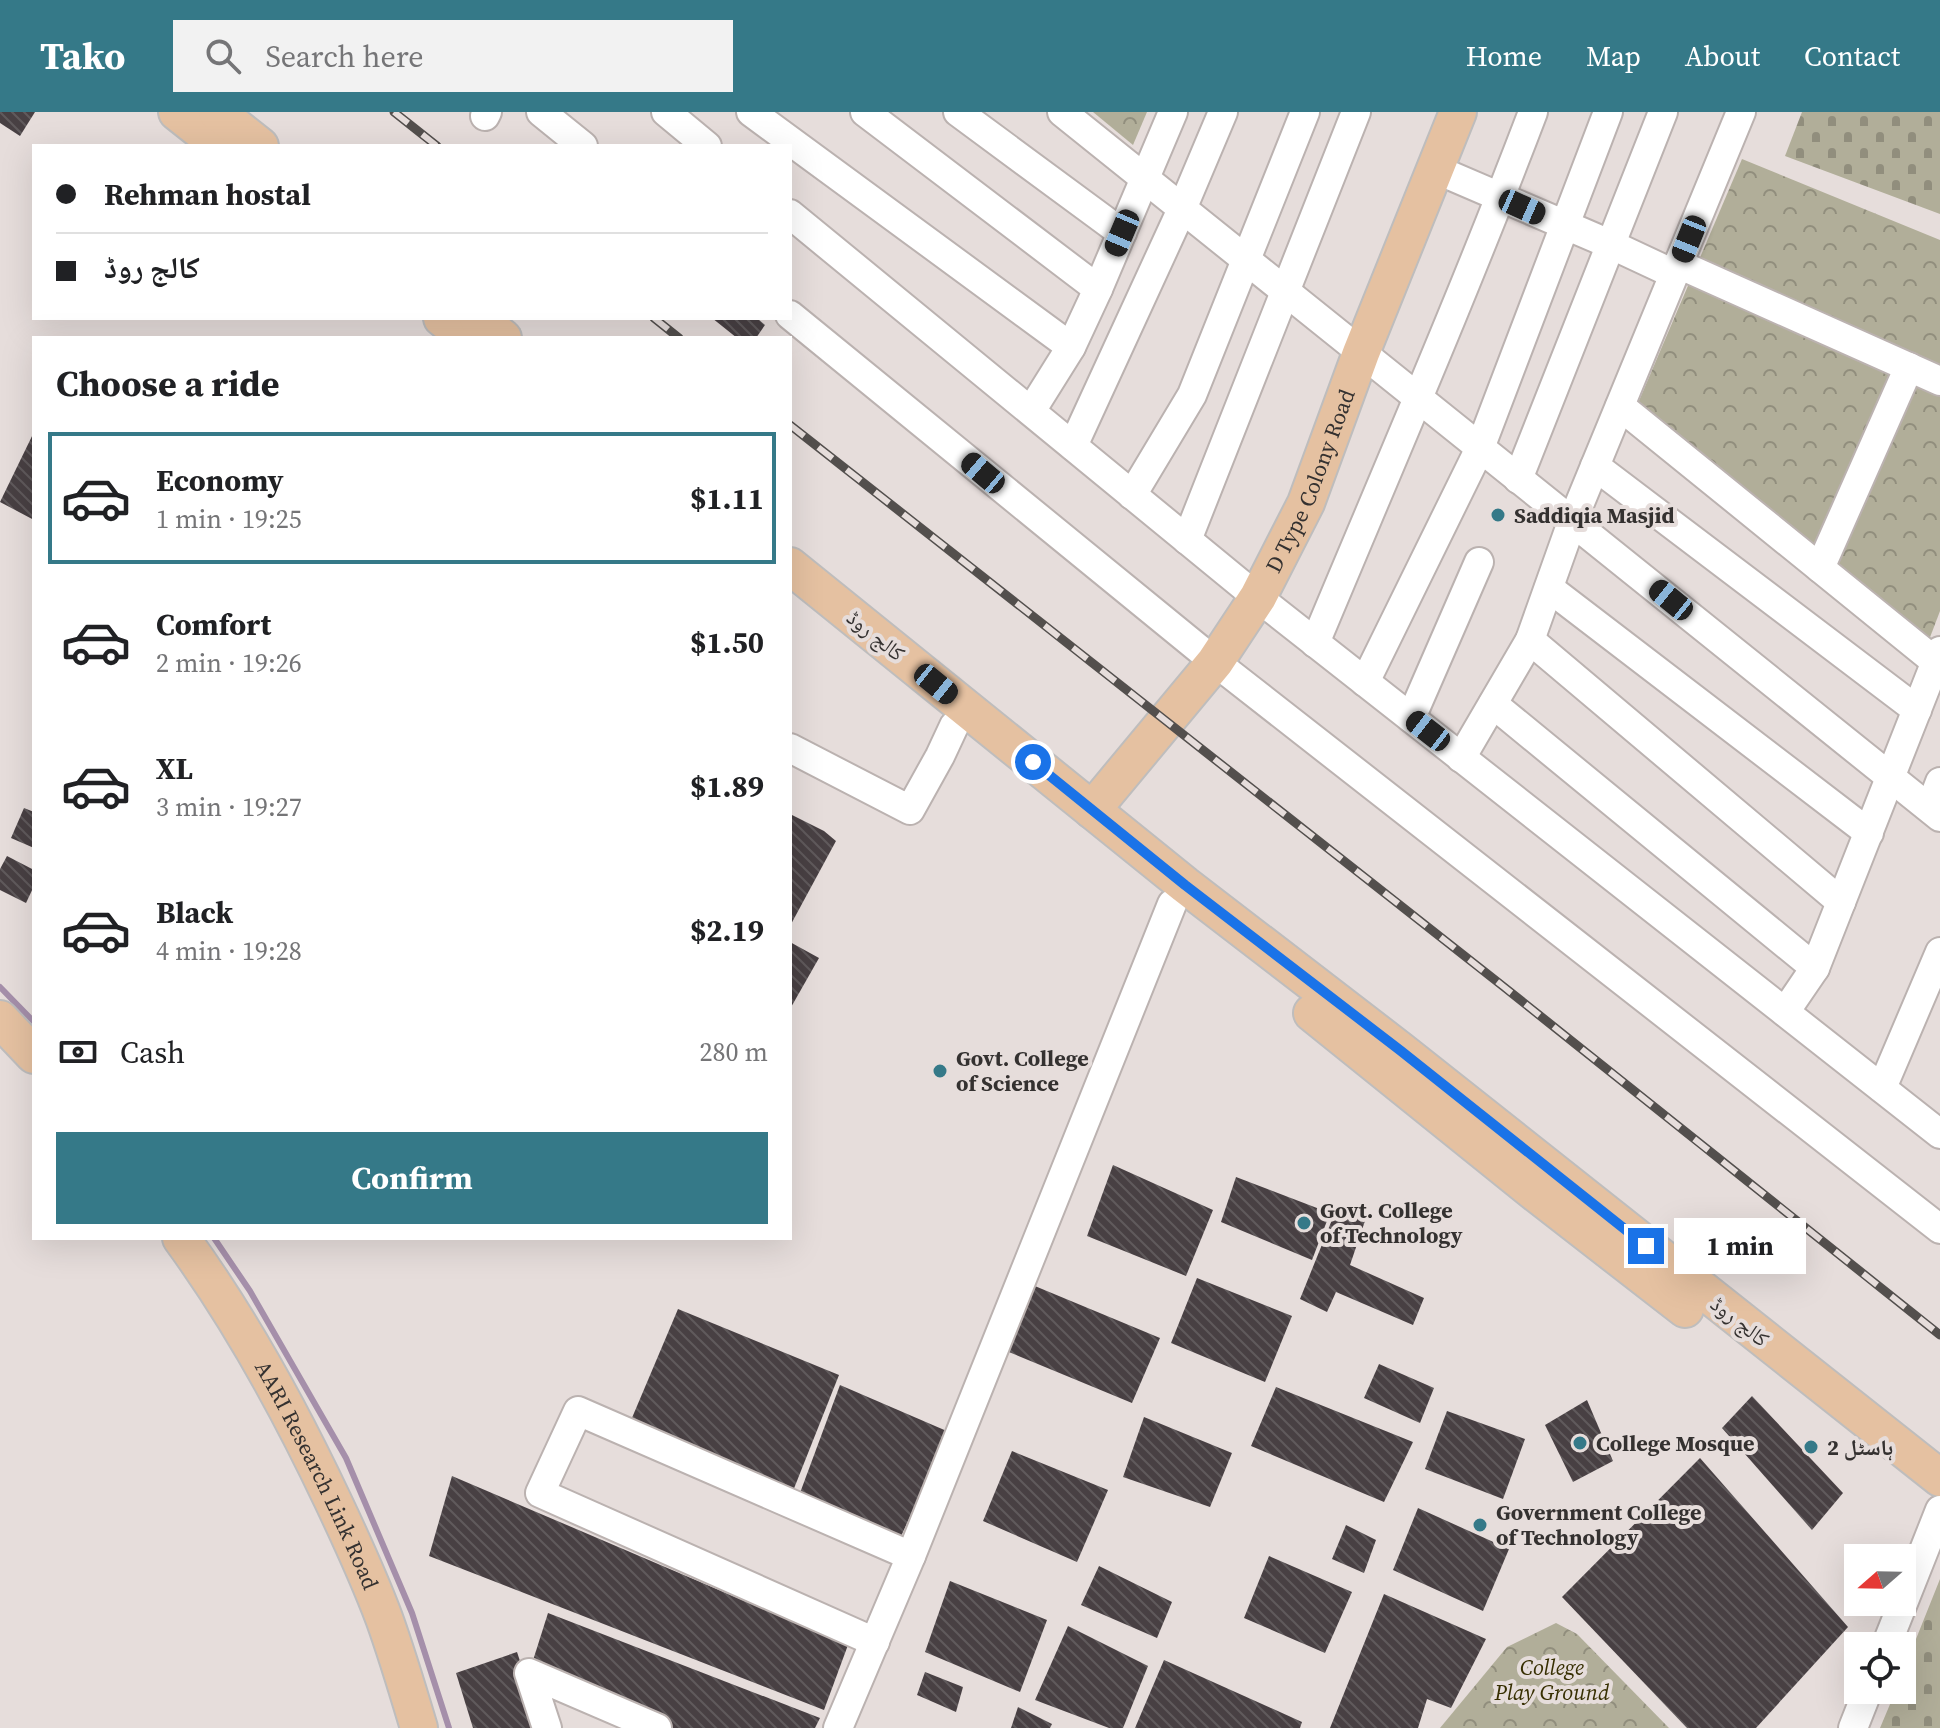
<!DOCTYPE html>
<meta charset="utf-8">
<style>
:root{--surface:#fff;--page:#f2f2f2;--text:#202124;--muted:#757577;--line:#e0e0e0;--accent:#357988}
body{margin:0;font-family:"Source Serif 4","Noto Naskh Arabic",serif;background:var(--page);color:var(--text);height:100vh;display:flex;flex-direction:column;font-size:30px;white-space:nowrap}
*{box-sizing:border-box;margin:0}
p{font-size:26px;color:var(--muted)}
.icon{flex:none;width:44px;height:44px;fill:none;stroke:currentColor;stroke-width:2;stroke-linecap:round;stroke-linejoin:round}
.map{position:relative;flex:1;overflow:hidden}
.sheet{position:absolute;left:32px;top:224px;width:760px;height:904px;display:flex;flex-direction:column;background:var(--surface);border-radius:0px;box-shadow:0 8px 32px #0002}
.sheet>*{flex:none}
.hud{position:absolute;left:32px;top:32px;width:760px;height:176px;border-radius:0px;box-shadow:0 8px 32px #0002;display:grid;align-content:center;height:176px;padding:0 24px;background:var(--surface)}
.needle{width:52px;rotate:250deg}
.buttons{position:absolute;left:1844px;top:1432px;display:grid;gap:16px}
.buttons a{display:grid;place-items:center;width:72px;height:72px;border-radius:0px;background:var(--surface);box-shadow:0 8px 32px #0002;font-size:40px}
.end{position:absolute;width:36px;height:36px;margin:-18px;border:10px solid #1a73e8;background:#fff;box-shadow:0 0 0 4px #fff}
.from{border-radius:50%}
.bubble{position:absolute;height:56px;border-radius:0px;background:var(--surface);box-shadow:0 8px 32px #0002;font-size:26px;font-weight:700;line-height:56px;text-align:center}
.car{position:absolute;width:24px;height:48px;margin:-24px -12px;border-radius:10px;box-shadow:0 0 6px 2px #0007;background:linear-gradient(#222 24%,#8ab4d8 0 40%,#222 0 76%,#8ab4d8 0 86%,#222 0)}
.hud b{display:flex;align-items:center;gap:28px;height:76px;font-size:30px}
.hud b+b{border-top:2px solid var(--line)}
.hud i{width:20px;height:20px;background:var(--text)}
ul{padding:0;list-style:none}
li{display:flex;align-items:center;gap:24px;height:132px;margin:0 16px 12px;padding:0 8px;border:4px solid transparent;border-radius:0px}
li div{flex:1}
li b{display:block;font-size:30px}
li em{font-style:normal;font-weight:700}
li.current{border-color:var(--accent)}
li>.icon{width:72px;height:72px;stroke-width:1.5}
h2{padding:0 24px;font-size:36px;line-height:96px}
.pay{display:flex;align-items:center;gap:20px;height:88px;padding:0 24px;font-size:30px}
.pay p{margin-inline-start:auto}
.action{display:flex;gap:16px;margin-top:auto;padding:16px 24px}
.action a{flex:1;height:92px;border-radius:0px;background:var(--accent);color:#fff;font-size:32px;font-weight:700;line-height:92px;text-align:center}
header{display:flex;align-items:center;gap:48px;box-sizing:border-box;height:112px;padding:0 40px;background:var(--accent);color:#fff}
header strong{font-size:38px}
nav{display:flex;gap:44px;margin-inline-start:auto;font-size:28px}
.search{width:560px;height:72px;background:var(--page);display:flex;align-items:center;gap:20px;box-sizing:border-box;padding:0 28px;border-radius:0px;color:var(--muted);font-size:30px}
.map>svg:first-child{display:block}
.cemetery{fill:url(#cemetery-stones)}
.park{fill:url(#park-crowns)}
.lines{fill:none;stroke-linecap:round;stroke-linejoin:round}
.stream{stroke:#a58faa;stroke-width:6}
.building{fill:url(#building-back-hatch)}
.minor-casing{stroke:#bbb2b0;stroke-width:32}
.major-casing{stroke:#bebdbd;stroke-width:40}
.minor{stroke:#fff;stroke-width:28}
.major{stroke:#e5c1a1;stroke-width:36}
.rail-casing{stroke:#534f4d;stroke-width:9}
.rail{stroke:#e6dddb;stroke-width:6;stroke-dasharray:18;stroke-linecap:butt}
.route{stroke:#1a73e8;stroke-width:10}
.poi-dot{fill:#357988;stroke:#e6dddb;stroke-width:3}
.labels{text-anchor:middle;stroke-width:8;stroke-linejoin:round;paint-order:stroke}
.street-label{font-size:22px;fill:#343130;stroke:#e6dddb}
.poi-label{font-size:22px;font-weight:bold;fill:#343130;stroke:#e6dddb;text-anchor:start}
.park-label{font-size:22px;font-style:italic;fill:#372f02;stroke:#e6dddb}
</style>
<header>
<strong>Tako</strong>
<div class="search"><svg class="icon" aria-label="search" viewBox="0 0 24 24"><circle cx="10" cy="10" r="6"/><path d="M15 15l6 6"/></svg>Search here</div>
<nav><a>Home</a><a>Map</a><a>About</a><a>Contact</a></nav>
</header>
<div class="map">
<svg width="1940" height="1616" viewBox="0 0 1940 1616">
<defs>
<pattern id="cemetery-stones" width="16" height="16" patternUnits="userSpaceOnUse" patternTransform="scale(2)"><rect width="16" height="16" fill="#b1ae99"/><path d="M2 7V4a2 2 0 0 1 4 0v3zM10 15v-3a2 2 0 0 1 4 0v3z" fill="#918e7d"/></pattern>
<pattern id="park-crowns" width="20" height="18" patternUnits="userSpaceOnUse" patternTransform="scale(2)"><rect width="20" height="18" fill="#b1ae99"/><path d="M2 6a3 3 0 1 1 6 0M12 15a3 3 0 1 1 6 0" fill="none" stroke="#918e7d"/></pattern>
<pattern id="building-back-hatch" width="6" height="6" patternUnits="userSpaceOnUse" patternTransform="scale(2)"><rect width="6" height="6" fill="#484043"/><path d="M-1 5l2 2M0 0l6 6M5-1l2 2" fill="none" stroke="#605a5c"/></pattern>
</defs>
<rect width="100%" height="100%" fill="#e6dddb"/>
<g class="cemetery">
<path d="M1802,0H1940V102L1785,44Z"/>
<path d="M1940,1467V1616H1880L1896,1578H1902V1562Z"/>
</g>
<g class="park">
<path d="M1093,0H1147L1133,33Z"/>
<path d="M1742,47L1940,128V499L1929,528L1638,291Z"/>
<path d="M1556,1511L1577,1522L1669,1616H1440L1507,1535Z"/>
</g>
<g class="lines">
<g class="stream">
<path d="M0,875L34,910"/>
<path d="M214,1126L250,1179L346,1346L412,1501L449,1616"/>
</g>
</g>
<g class="building">
<path d="M0,0H35L20,24L0,11Z"/>
<path d="M712,206H757L765,213L756,226H737Z"/>
<path d="M34,320V408L0,390Z"/>
<path d="M24,696L34,700V736L11,726Z"/>
<path d="M790,702L824,719L836,729L790,814Z"/>
<path d="M7,744L34,758V774L26,791L0,778V757Z"/>
<path d="M790,830L819,846L790,897Z"/>
<path d="M1113,1053L1213,1098L1186,1164L1087,1124Z"/>
<path d="M1236,1065L1330,1101L1312,1148L1221,1110Z"/>
<path d="M1338,1093L1366,1106L1350,1153L1424,1186L1413,1213L1336,1180L1327,1200L1300,1187Z"/>
<path d="M1197,1166L1292,1204L1265,1270L1171,1231Z"/>
<path d="M1030,1172L1160,1226L1132,1291L1004,1238Z"/>
<path d="M678,1197L839,1263L791,1384L626,1320Z"/>
<path d="M1379,1252L1434,1276L1420,1311L1364,1286Z"/>
<path d="M840,1273L949,1320L897,1433L797,1389Z"/>
<path d="M1276,1275L1413,1330L1384,1390L1251,1334Z"/>
<path d="M1752,1284L1843,1381L1812,1418L1722,1316Z"/>
<path d="M1587,1288L1613,1349L1573,1370L1545,1313Z"/>
<path d="M1447,1299L1525,1327L1503,1387L1425,1357Z"/>
<path d="M1144,1305L1232,1341L1210,1395L1123,1365Z"/>
<path d="M1012,1339L1108,1378L1077,1450L983,1409Z"/>
<path d="M1700,1346L1848,1515L1756,1616H1687L1562,1485Z"/>
<path d="M452,1364L848,1533L824,1598L429,1444Z"/>
<path d="M1418,1396L1509,1437L1483,1499L1393,1458Z"/>
<path d="M1346,1413L1376,1428L1364,1461L1332,1447Z"/>
<path d="M1269,1444L1352,1480L1325,1541L1244,1506Z"/>
<path d="M1099,1454L1172,1490L1157,1526L1081,1493Z"/>
<path d="M950,1469L1047,1508L1020,1580L925,1540Z"/>
<path d="M1384,1482L1486,1527L1451,1596L1427,1587L1418,1616H1330Z"/>
<path d="M548,1501L820,1606L815,1616H657L529,1561Z"/>
<path d="M1068,1514L1148,1554L1123,1616H1109L1035,1588Z"/>
<path d="M517,1540L542,1616H473L456,1561Z"/>
<path d="M1164,1548L1302,1610L1300,1616H1135Z"/>
<path d="M925,1560L963,1575L956,1600L917,1583Z"/>
<path d="M1018,1595L1052,1612L1050,1616H1011Z"/>
</g>
<g class="lines">
<defs>
<g id="minor">
<path d="M541,0L583,34"/>
<path d="M666,0L707,34"/>
<path d="M751,0L1071,235"/>
<path d="M865,0L1098,177"/>
<path d="M958,0L1122,121"/>
<path d="M1062,0L1940,705"/>
<path d="M485,4L487,0"/>
<path d="M1435,57L1612,133L1674,162"/>
<path d="M790,102L1247,477L1940,1022"/>
<path d="M1678,152L1940,269"/>
<path d="M790,203L1204,541"/>
<path d="M1620,294L1936,550"/>
<path d="M1031,299L1071,235L1098,177L1173,0"/>
<path d="M1073,334L1182,97L1223,0"/>
<path d="M1595,354L1917,598"/>
<path d="M1518,367L1663,0"/>
<path d="M1132,383L1192,283L1305,0"/>
<path d="M1187,428L1356,0"/>
<path d="M1820,456L1909,255"/>
<path d="M1549,476L1869,721"/>
<path d="M1530,528L1841,790"/>
<path d="M1315,531C1389,354 1465,179 1533,0"/>
<path d="M1215,550L1940,1117"/>
<path d="M1365,570L1480,336L1608,0"/>
<path d="M1493,592L1815,856"/>
<path d="M1411,606L1479,450"/>
<path d="M790,636L910,698L940,644L954,614"/>
<path d="M1461,646L1530,528L1572,410L1741,0"/>
<path d="M1930,696L1940,670"/>
<path d="M1785,900L1815,856L1940,539"/>
<path d="M1882,976L1940,840"/>
<path d="M875,1530L540,1381L578,1299L911,1444"/>
<path d="M1886,1534L1940,1398"/>
<path d="M547,1616L529,1561L657,1616"/>
<path d="M838,1616L911,1444L1172,792"/>
<path d="M1853,1616L1868,1578"/>
</g>
<g id="major">
<path d="M177,0L220,34"/>
<path d="M217,0L260,34"/>
<path d="M442,206L467,226"/>
<path d="M478,206L503,226"/>
<path d="M790,454L1185,773L1401,939L1940,1366"/>
<path id="s1" d="M1092,698L1215,550L1258,485L1306,391L1361,241L1458,0"/>
<path d="M1312,901L1533,1079L1685,1197"/>
<path d="M0,907L34,943"/>
<path id="s2" d="M181,1126C241,1208 290,1298 333,1389C351,1427 369,1466 384,1506C397,1542 408,1579 419,1616"/>
</g>
</defs>
<use href="#minor" class="minor-casing"/>
<use href="#major" class="major-casing"/>
<use href="#minor" class="minor"/>
<use href="#major" class="major"/>
<defs>
<g id="rail">
<path d="M394,0L437,34"/>
<path d="M654,206L679,226"/>
<path d="M790,313L1504,875L1940,1223"/>
</g>
</defs>
<use href="#rail" class="rail-casing"/>
<use href="#rail" class="rail"/>
</g>
<g class="lines">
<path class="route" d="M1033,650L1185,773L1401,939L1646,1134"/>
</g>
<g class="poi-dot">
<circle cx="1498" cy="403" r="8"/>
<circle cx="940" cy="959" r="8"/>
<circle cx="1304" cy="1111" r="8"/>
<circle cx="1580" cy="1331" r="8"/>
<circle cx="1811" cy="1335" r="8"/>
<circle cx="1480" cy="1413" r="8"/>
</g>
<g class="labels">
<g class="street-label">
<text dy="8" stroke="none"><textPath href="#s1" startOffset="398">D Type Colony Road</textPath></text>
<text transform="translate(876 523) rotate(39)" y="8">کالج روڈ</text>
<text transform="translate(1740 1209) rotate(38)" y="8">کالج روڈ</text>
<text dy="8" stroke="none"><textPath href="#s2" startOffset="274">AARI Research Link Road</textPath></text>
</g>
<g class="poi-label">
<text x="1514" y="411">Saddiqia Masjid</text>
<text x="956" y="954">Govt. College<tspan x="956" dy="25">of Science</tspan></text>
<text x="1320" y="1106">Govt. College<tspan x="1320" dy="25">of Technology</tspan></text>
<text x="1596" y="1339">College Mosque</text>
<text x="1827" y="1343">ہاسٹل 2</text>
<text x="1496" y="1408">Government College<tspan x="1496" dy="25">of Technology</tspan></text>
</g>
<g class="park-label">
<text x="1552" y="1563">College<tspan x="1552" dy="25">Play Ground</tspan></text>
</g>
</g>
</svg>
<div class="buttons">
<a><svg class="needle" viewBox="-14 -14 28 28"><path d="M0-13l5 13h-10z" fill="#e53935"/><path d="M0 13l5-13h-10z" fill="#757577"/></svg></a>
<a><svg class="icon" aria-label="locate" viewBox="0 0 24 24"><circle cx="12" cy="12" r="6"/><path d="M12 2v4M12 18v4M2 12h4M18 12h4"/></svg></a>
</div>
<i class="end from" style="left:1033px;top:650px"></i>
<i class="end" style="left:1646px;top:1134px"></i>
<div class="bubble" style="left:1674px;top:1106px;width:132px">1 min</div>
<i class="car" style="left:1522px;top:95px;rotate:114deg"></i>
<i class="car" style="left:1122px;top:121px;rotate:203deg"></i>
<i class="car" style="left:1689px;top:127px;rotate:202deg"></i>
<i class="car" style="left:983px;top:361px;rotate:310deg"></i>
<i class="car" style="left:1671px;top:488px;rotate:309deg"></i>
<i class="car" style="left:936px;top:572px;rotate:129deg"></i>
<i class="car" style="left:1428px;top:619px;rotate:308deg"></i>
<div class="hud">
<b><i class="from"></i>Rehman hostal</b>
<b><i></i>کالج روڈ</b>
</div>
<section class="sheet">
<h2>Choose a ride</h2>
<ul>
<li class="current"><svg class="icon" aria-label="car" viewBox="0 0 24 24"><path d="M5 17H2v-5l4-1 3-4h7l3 4 3 1v5h-3M9 17h6M6 11h13"/><circle cx="7" cy="17" r="2"/><circle cx="17" cy="17" r="2"/></svg><div><b>Economy</b><p>1 min · 19:25</p></div><em>$1.11</em></li>
<li><svg class="icon" aria-label="car" viewBox="0 0 24 24"><path d="M5 17H2v-5l4-1 3-4h7l3 4 3 1v5h-3M9 17h6M6 11h13"/><circle cx="7" cy="17" r="2"/><circle cx="17" cy="17" r="2"/></svg><div><b>Comfort</b><p>2 min · 19:26</p></div><em>$1.50</em></li>
<li><svg class="icon" aria-label="car" viewBox="0 0 24 24"><path d="M5 17H2v-5l4-1 3-4h7l3 4 3 1v5h-3M9 17h6M6 11h13"/><circle cx="7" cy="17" r="2"/><circle cx="17" cy="17" r="2"/></svg><div><b>XL</b><p>3 min · 19:27</p></div><em>$1.89</em></li>
<li><svg class="icon" aria-label="car" viewBox="0 0 24 24"><path d="M5 17H2v-5l4-1 3-4h7l3 4 3 1v5h-3M9 17h6M6 11h13"/><circle cx="7" cy="17" r="2"/><circle cx="17" cy="17" r="2"/></svg><div><b>Black</b><p>4 min · 19:28</p></div><em>$2.19</em></li>
</ul>
<div class="pay"><svg class="icon" aria-label="cash" viewBox="0 0 24 24"><path d="M3 7h18v10H3z"/><circle cx="12" cy="12" r="2"/></svg>Cash<p>280 m</p></div>
<div class="action"><a>Confirm</a></div>
</section>
</div>
